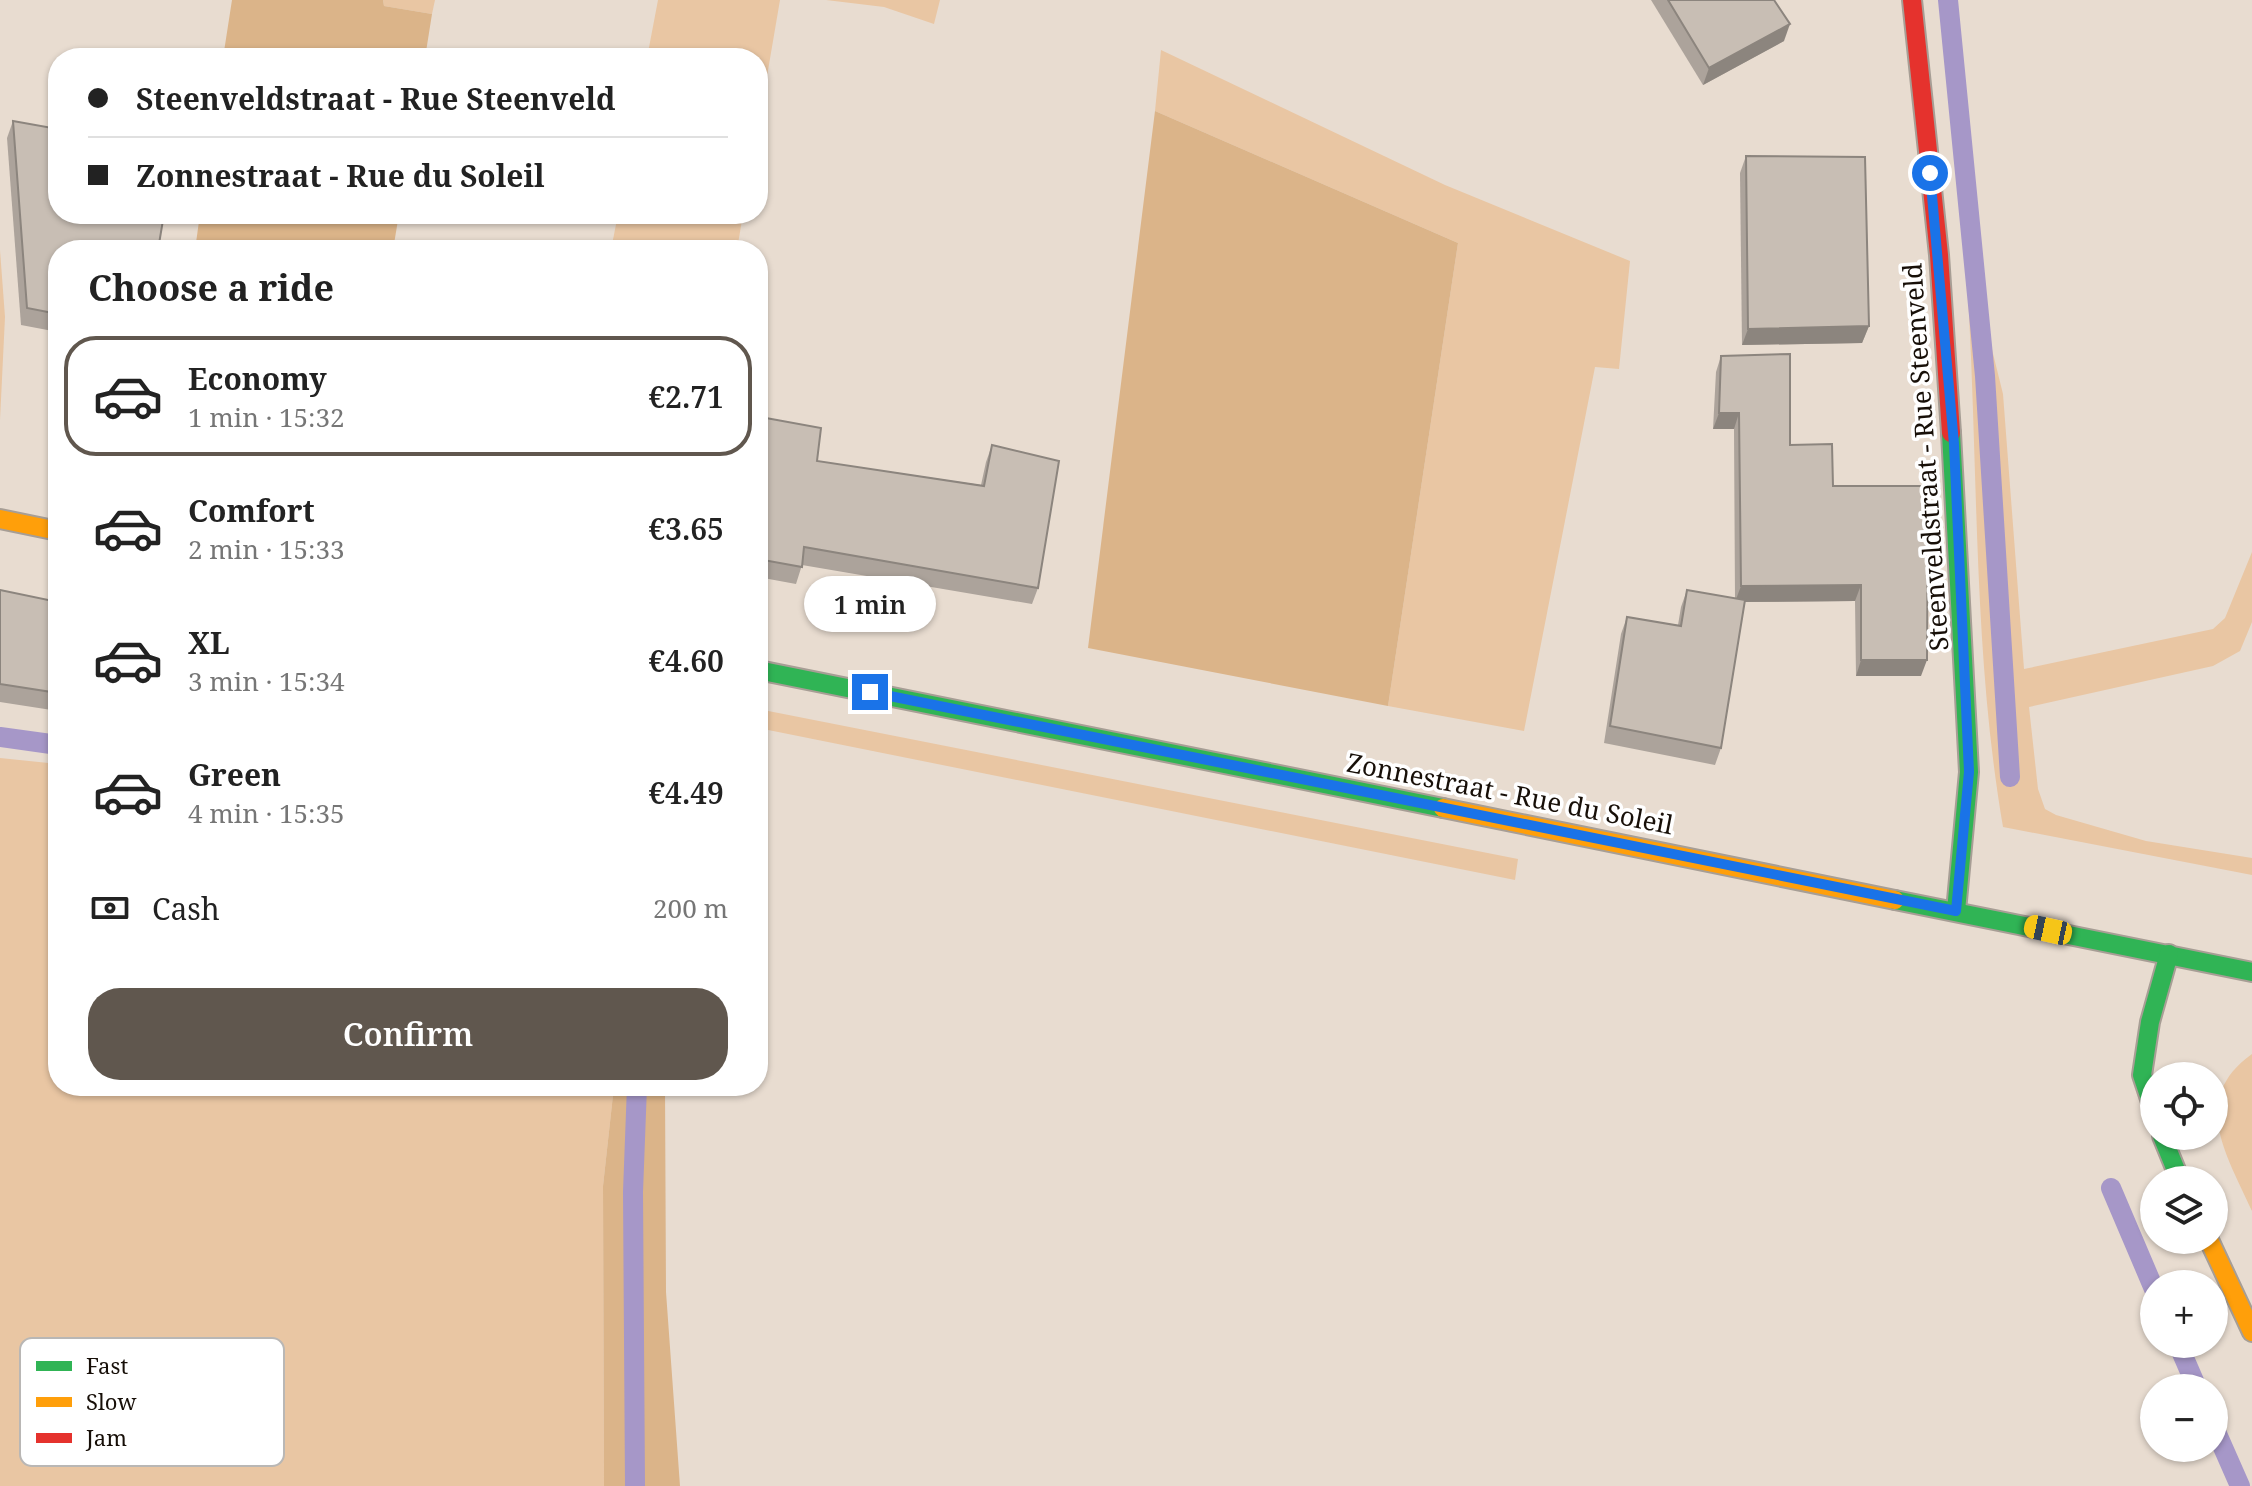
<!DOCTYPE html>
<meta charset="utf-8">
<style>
:root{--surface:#fff;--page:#f2f2f2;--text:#222;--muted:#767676;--line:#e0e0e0;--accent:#60574e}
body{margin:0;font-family:"Noto Serif",serif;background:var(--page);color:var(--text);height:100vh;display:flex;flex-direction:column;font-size:30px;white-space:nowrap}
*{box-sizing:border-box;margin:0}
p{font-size:26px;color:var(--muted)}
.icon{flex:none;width:44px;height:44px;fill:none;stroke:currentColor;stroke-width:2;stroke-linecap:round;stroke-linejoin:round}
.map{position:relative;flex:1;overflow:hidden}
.side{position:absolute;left:48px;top:240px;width:720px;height:856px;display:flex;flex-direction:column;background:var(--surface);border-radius:32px;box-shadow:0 2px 6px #0004}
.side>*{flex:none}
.top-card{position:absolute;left:48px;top:48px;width:720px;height:176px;border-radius:32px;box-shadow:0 2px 6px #0004;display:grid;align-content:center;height:176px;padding:0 40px;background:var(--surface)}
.buttons{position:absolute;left:2140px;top:1062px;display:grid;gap:16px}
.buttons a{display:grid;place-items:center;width:88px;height:88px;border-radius:50%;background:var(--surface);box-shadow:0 2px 6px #0004;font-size:40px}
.end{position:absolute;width:36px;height:36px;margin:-18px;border:10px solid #1a73e8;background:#fff;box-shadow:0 0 0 4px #fff}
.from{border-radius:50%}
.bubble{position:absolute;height:56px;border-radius:28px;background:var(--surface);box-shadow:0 2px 6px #0004;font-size:26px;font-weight:600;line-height:56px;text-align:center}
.car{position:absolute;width:24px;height:48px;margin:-24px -12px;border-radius:10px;box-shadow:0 0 6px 2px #0007;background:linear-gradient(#f5c518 24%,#345 0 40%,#f5c518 0 76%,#345 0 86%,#f5c518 0)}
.top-card b{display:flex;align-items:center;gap:28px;height:76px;font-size:30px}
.top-card b+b{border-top:2px solid var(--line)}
.top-card i{width:20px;height:20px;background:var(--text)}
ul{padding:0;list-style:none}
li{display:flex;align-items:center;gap:24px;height:120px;margin:0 16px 12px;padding:0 24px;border:4px solid transparent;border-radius:32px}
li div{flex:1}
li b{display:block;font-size:30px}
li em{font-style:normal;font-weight:600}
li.selected{border-color:var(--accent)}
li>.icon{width:72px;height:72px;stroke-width:1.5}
h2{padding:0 40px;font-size:36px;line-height:96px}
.pay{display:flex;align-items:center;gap:20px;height:88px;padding:0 40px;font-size:30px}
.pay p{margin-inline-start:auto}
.button{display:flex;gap:16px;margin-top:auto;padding:16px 40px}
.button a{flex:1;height:92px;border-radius:32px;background:var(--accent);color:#fff;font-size:32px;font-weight:600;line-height:92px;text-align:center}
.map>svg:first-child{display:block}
.green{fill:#e9c6a3}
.forest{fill:#dbb489}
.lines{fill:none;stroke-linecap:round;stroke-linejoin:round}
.stream{stroke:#a697c8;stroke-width:20}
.fast-casing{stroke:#a79e95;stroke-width:22}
.slow-casing{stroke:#a79e95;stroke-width:22}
.jam-casing{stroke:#a79e95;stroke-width:22}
.fast{stroke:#30b455;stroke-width:18}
.slow{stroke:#ff9f0a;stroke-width:18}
.jam{stroke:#e5322d;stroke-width:18}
.wall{fill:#aca39b}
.shaded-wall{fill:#8c857e}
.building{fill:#c8beb4;stroke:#8c857e;stroke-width:2}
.route{stroke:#1a73e8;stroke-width:10}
.labels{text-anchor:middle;stroke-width:7;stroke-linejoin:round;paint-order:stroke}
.street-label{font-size:26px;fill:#170f08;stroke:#fff}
.key{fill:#fff;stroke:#b9b7b5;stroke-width:2}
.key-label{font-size:22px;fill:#170f08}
</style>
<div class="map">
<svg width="2252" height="1486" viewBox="0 0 2252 1486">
<rect width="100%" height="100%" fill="#e8dcd0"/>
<g class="green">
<path d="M383,0H435L432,14L384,6Z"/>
<path d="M658,0H780L758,129V58H647Z"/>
<path d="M826,0H940L934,24L884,7Z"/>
<path d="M1942,36L1956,40L1980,301L2003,394L2024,669L2213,629L2225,618L2252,552V622L2240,651L2213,666L2029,707L2038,789L2045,809L2056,815L2146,841L2252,858V875L2003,827C1974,658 1978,485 1969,314C1965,221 1951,129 1942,36Z"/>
<path d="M1161,50L1445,185L1630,261L1619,369L1595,367L1524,731L1388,706L1458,243L1155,111Z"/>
<path d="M618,214H743L737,250H611Z"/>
<path d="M0,250L5,317L0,420Z"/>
<path d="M758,709L1518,859L1515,880L758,728Z"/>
<path d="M0,758L58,764V1086H614L603,1186L604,1486H0Z"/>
<path d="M2252,1054V1211C2227,1155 2189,1099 2252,1054Z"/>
</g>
<g class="forest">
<path d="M232,0H383L384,6L432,14L425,58H223Z"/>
<path d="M1155,111L1458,243L1388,706L1088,648Z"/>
<path d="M200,214H399L393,250H195Z"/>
<path d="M614,1086H665L666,1292L680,1486H604L603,1186Z"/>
</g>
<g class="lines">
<g class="stream">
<path d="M1948,0L1985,376L2010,777"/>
<path d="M0,737L58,745"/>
<path d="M2111,1188L2154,1289"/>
<path d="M2178,1344L2197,1388"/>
<path d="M2214,1427L2240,1486"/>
<path d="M635,1486L633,1192L637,1086"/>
</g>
<defs>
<g id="fast">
<path d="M1951,433L1969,772L1956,911"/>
<path d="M758,670L1443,808"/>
<path d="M1895,900L2252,972"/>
<path d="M2154,1111L2142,1075L2150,1022L2169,954"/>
<path d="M2162,1136L2180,1180"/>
</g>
<g id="slow">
<path d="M0,519L58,531"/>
<path d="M1443,808L1895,900"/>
<path d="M2209,1240L2252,1332"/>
</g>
<path id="jam" d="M1912,0L1939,255L1951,433"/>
</defs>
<use href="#fast" class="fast-casing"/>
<use href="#slow" class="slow-casing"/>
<use href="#jam" class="jam-casing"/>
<use href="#fast" class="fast"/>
<use href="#slow" class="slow"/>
<use href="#jam" class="jam"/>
</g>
<g class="wall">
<path d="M1651,0H1774L1784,41L1703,85Z"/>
<path d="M13,121L58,250V332L21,325L7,138Z"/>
<path d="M1746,156L1869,326L1862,343L1742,345L1740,173Z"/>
<path d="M1721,356L1790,445L1833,486L1921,676H1856L1855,601L1745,602L1721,748L1715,765L1604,743L1621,634L1627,617L1678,625L1681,607L1687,590L1735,598L1734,429H1713L1716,372Z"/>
<path d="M766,418L817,461L981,485L986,462L992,445L1038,588L1032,604L802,565L796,584L758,577V446L760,435Z"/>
<path d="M0,590L58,602V711L0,702Z"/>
</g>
<g class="shaded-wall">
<path d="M1790,24L1784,41L1703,85L1709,68Z"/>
<path d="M1869,326L1862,343L1742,345L1748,329Z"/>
<path d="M1719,413H1739L1734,429H1713Z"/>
<path d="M1861,585L1855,601L1735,602L1741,586Z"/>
<path d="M1861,660H1927L1921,676H1856Z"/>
</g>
<g class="building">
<path d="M1668,0H1774L1790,24L1709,68Z"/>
<path d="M13,121L58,129V214H164L158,250H58V314L27,308Z"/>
<path d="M1746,156L1865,157L1869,326L1748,329Z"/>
<path d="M1790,354V445L1832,444L1833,486H1928L1927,660H1861V585L1741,586L1739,413H1719L1721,356Z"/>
<path d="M766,418L821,428L817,461L984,486L992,445L1059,461L1038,588L804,547L802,567L758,559V467Z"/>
<path d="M0,590L58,602V693L0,684Z"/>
<path d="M1687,590L1745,600L1721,748L1610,726L1627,617L1681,626Z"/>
</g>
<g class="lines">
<path class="route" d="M870,692L1956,911L1969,772L1954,444L1930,173"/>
</g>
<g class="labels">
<g class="street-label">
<text transform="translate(1926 457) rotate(-94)" y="9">Steenveldstraat - Rue Steenveld</text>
<text transform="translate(1510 794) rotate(11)" y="9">Zonnestraat - Rue du Soleil</text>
</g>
</g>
<rect x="20" y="1338" width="264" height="128" rx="12" class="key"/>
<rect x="36" y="1361" width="36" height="10" fill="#30b455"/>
<rect x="36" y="1397" width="36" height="10" fill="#ff9f0a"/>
<rect x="36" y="1433" width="36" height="10" fill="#e5322d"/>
<g class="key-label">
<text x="86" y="1374">Fast</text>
<text x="86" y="1410">Slow</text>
<text x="86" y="1446">Jam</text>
</g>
</svg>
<div class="buttons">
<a><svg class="icon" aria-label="locate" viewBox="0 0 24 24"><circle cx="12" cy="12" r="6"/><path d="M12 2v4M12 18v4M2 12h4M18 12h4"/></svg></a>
<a><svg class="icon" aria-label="layers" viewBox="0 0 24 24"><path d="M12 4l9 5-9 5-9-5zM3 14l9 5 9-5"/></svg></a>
<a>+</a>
<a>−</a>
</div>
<i class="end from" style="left:1930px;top:173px"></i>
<i class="end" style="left:870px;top:692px"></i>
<div class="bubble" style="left:804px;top:576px;width:132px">1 min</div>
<i class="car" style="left:2048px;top:930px;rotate:282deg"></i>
<div class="top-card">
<b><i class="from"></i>Steenveldstraat - Rue Steenveld</b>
<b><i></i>Zonnestraat - Rue du Soleil</b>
</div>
<section class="side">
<h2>Choose a ride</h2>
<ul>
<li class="selected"><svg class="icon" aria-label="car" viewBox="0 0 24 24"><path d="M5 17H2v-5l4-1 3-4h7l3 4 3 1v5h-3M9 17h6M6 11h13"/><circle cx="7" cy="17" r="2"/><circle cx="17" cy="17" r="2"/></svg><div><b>Economy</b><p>1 min · 15:32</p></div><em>€2.71</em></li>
<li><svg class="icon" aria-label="car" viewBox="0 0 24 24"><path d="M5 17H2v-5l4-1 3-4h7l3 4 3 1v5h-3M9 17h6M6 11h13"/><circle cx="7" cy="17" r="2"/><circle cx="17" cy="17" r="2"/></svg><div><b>Comfort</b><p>2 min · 15:33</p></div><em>€3.65</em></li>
<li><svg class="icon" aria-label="car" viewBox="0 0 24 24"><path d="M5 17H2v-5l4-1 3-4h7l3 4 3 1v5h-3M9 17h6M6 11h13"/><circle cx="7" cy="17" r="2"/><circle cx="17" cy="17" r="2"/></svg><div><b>XL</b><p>3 min · 15:34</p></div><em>€4.60</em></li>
<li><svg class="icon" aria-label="car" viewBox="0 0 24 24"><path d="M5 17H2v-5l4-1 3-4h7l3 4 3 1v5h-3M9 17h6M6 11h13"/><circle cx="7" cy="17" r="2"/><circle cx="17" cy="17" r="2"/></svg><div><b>Green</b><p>4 min · 15:35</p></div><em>€4.49</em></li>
</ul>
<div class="pay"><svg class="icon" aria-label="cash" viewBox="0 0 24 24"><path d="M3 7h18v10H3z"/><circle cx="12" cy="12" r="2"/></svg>Cash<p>200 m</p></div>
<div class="button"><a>Confirm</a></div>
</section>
</div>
